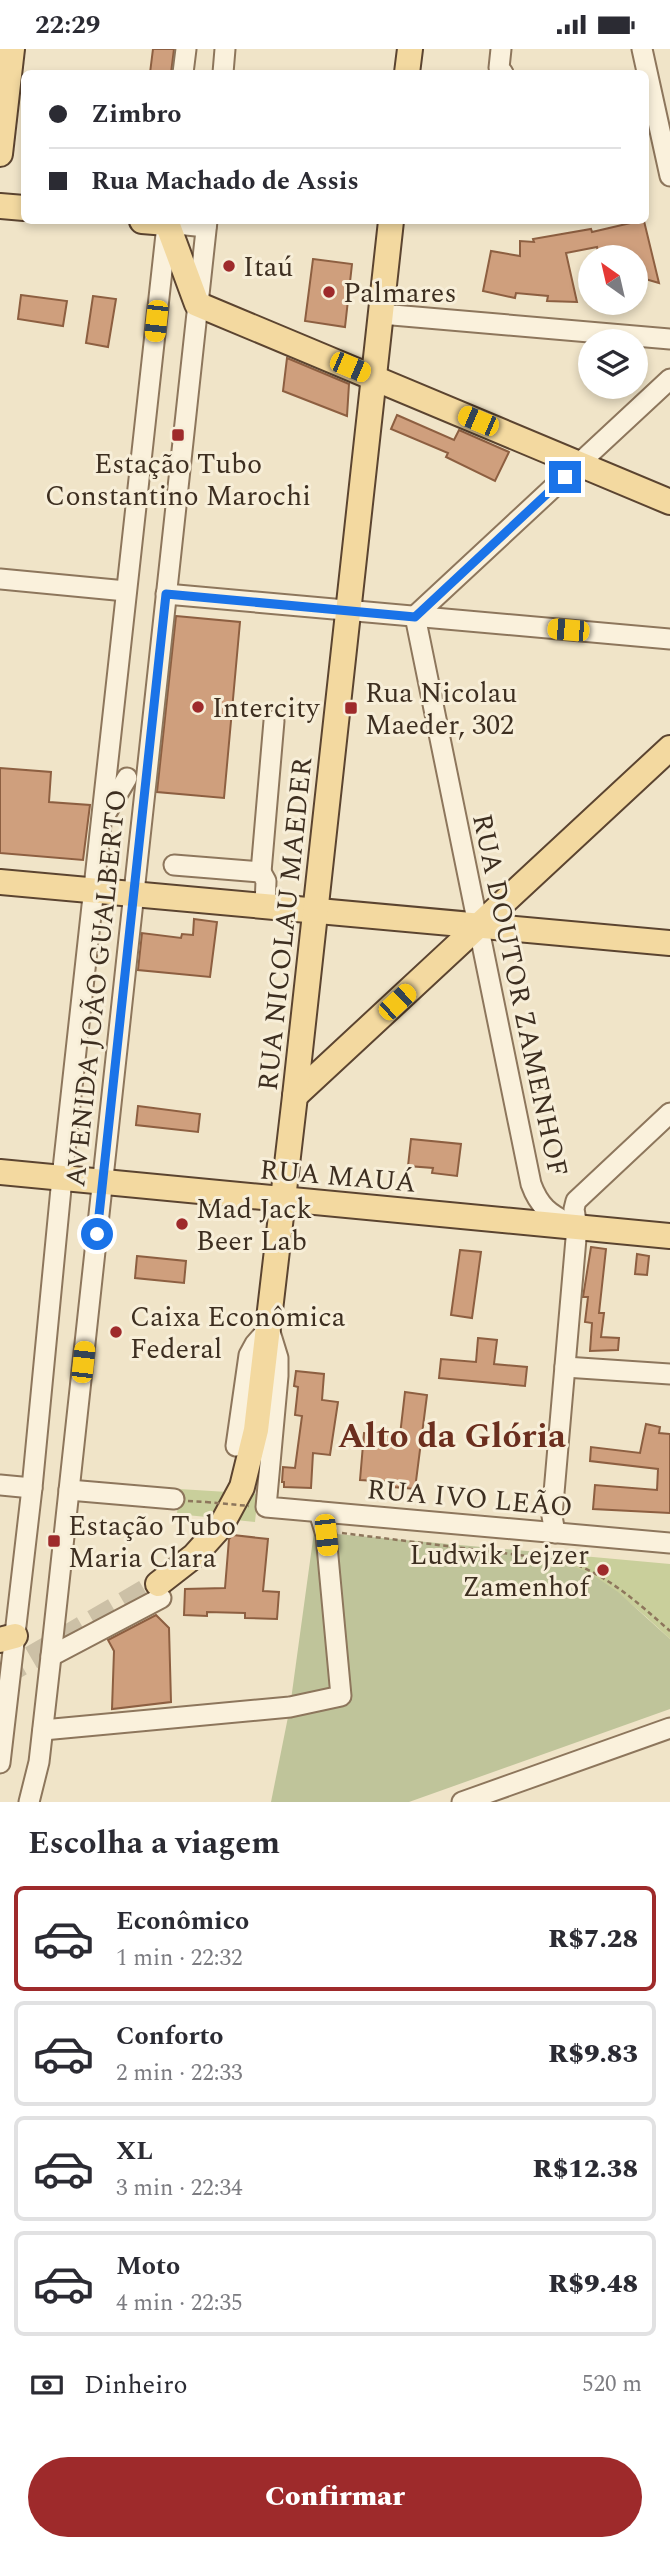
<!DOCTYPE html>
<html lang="pt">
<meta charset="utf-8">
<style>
:root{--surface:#fff;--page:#f2f2f3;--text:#2b2b33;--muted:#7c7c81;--line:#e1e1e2;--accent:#9e2a2b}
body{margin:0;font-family:Spectral,serif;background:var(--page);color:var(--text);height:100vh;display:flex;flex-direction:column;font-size:26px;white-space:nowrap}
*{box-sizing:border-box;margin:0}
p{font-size:23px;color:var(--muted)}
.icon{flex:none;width:38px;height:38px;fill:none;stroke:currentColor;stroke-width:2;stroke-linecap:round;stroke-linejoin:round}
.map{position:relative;height:1753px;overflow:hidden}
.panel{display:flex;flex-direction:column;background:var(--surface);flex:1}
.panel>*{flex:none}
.guide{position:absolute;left:21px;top:21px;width:628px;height:154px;border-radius:10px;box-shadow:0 4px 10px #0003;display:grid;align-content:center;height:154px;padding:0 28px;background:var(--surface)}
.needle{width:46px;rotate:326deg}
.controls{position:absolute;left:578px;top:196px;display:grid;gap:14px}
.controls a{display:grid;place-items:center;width:70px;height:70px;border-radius:50%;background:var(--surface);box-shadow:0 4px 10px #0003;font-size:35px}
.end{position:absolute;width:32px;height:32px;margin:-16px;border:9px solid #1a73e8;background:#fff;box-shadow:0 0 0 4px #fff}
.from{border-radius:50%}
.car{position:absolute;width:21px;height:42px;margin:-21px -10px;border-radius:9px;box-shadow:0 0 5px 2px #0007;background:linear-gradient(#f5c518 24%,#345 0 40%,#f5c518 0 76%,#345 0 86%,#f5c518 0)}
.guide b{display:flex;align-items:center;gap:24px;height:66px;font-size:26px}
.guide b+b{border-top:2px solid var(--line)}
.guide i{width:18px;height:18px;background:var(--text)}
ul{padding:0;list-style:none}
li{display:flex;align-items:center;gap:21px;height:105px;margin:0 14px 10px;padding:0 14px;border:4px solid var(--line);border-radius:10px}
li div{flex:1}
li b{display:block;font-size:26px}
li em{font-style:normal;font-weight:800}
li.active{border-color:var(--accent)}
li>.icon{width:63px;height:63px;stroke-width:1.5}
h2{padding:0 28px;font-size:32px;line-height:84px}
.pay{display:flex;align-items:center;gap:18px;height:77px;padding:0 28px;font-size:26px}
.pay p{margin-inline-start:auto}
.cta{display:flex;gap:14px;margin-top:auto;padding:14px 28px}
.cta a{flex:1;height:80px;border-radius:42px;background:var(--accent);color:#fff;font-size:28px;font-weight:800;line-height:80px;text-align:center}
.status{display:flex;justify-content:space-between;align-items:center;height:49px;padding:0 35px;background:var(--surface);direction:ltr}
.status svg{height:19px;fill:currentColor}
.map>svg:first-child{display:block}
.green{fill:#c9cf9b}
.cemetery{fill:#bfc49a}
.building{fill:#cf9f7d;stroke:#8d5f41;stroke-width:2}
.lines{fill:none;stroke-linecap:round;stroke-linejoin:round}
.major-tunnel{stroke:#ccc0a6;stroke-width:24;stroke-dasharray:24 12;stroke-linecap:butt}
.minor-casing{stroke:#8d765c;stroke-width:23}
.major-casing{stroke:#5b4430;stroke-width:28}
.path{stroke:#8d765c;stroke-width:2.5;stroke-dasharray:5 3.5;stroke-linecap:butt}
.minor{stroke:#faf1dc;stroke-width:19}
.major{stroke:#f3d9a0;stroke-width:24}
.path-bridge{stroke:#8d765c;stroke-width:2.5;stroke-dasharray:5 3.5;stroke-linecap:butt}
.route{stroke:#1a73e8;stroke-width:9}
.poi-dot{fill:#9e2a2b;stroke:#f7eed8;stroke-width:2.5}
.labels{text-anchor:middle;stroke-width:6;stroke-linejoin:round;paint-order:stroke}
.poi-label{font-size:28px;fill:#3d2e20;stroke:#f7eed8;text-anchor:start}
.street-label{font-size:28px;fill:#3d2e20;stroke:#f7eed8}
.district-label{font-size:35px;font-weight:bold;fill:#6b2e1e;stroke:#f7eed8}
</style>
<div class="status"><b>22:29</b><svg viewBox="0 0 49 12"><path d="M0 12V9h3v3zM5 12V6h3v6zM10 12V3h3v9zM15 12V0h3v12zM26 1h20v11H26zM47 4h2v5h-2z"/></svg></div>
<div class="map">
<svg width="670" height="1753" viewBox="0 0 670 1753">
<rect width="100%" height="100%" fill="#f0e4c8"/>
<g class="green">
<path d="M179,1440L258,1445L255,1473L177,1465Z"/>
<path d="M538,1503L670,1515V1590C626,1548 595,1523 538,1503Z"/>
</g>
<path class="cemetery" d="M314,1483L538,1503L590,1524L618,1543L670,1590V1660L409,1753H271L290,1658Z"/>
<g class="building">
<path d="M153,0H174L171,24H150Z"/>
<path d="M639,172H644L659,234L635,227V208H630L629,204L599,208L597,198L566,204L577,253L547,252L548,247L516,244L515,249L483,242L491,202L520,207V192L534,193L533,190L591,180L592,183Z"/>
<path d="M313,210L352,215L345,278L305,272Z"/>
<path d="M21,246L67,252L63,277L18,270Z"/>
<path d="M93,247L116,250L108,298L86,294Z"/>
<path d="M287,309L349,335L347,367L283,342Z"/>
<path d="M397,366L454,391L459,381L509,403L495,432L446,408L448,404L391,380Z"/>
<path d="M176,567L240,573L224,749L157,743Z"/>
<path d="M0,719L51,723L49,753L90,756L83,811L0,804Z"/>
<path d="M194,870L217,873L210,928L138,921L142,884L181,889L182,885L193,886Z"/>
<path d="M138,1057L200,1065L198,1083L136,1076Z"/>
<path d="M411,1090L461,1095L457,1127L432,1124L433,1119L408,1117Z"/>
<path d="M591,1198L606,1200L599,1264H604L601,1288L619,1289L618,1301L590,1302L592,1274L585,1273L588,1248H583Z"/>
<path d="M460,1201L481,1203L472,1269L451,1266Z"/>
<path d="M637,1205L649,1207L647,1226L635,1225Z"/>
<path d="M137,1207L186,1212L184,1234L135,1229Z"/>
<path d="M478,1289L497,1291L494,1315L527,1318L525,1337L439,1329L441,1310L476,1313Z"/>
<path d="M296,1322L324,1325L322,1351L338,1353L330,1406L313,1404L311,1439L284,1438V1433H282L283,1418L295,1419L302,1367L295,1366L298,1338L294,1337Z"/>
<path d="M405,1343L427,1346L415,1440L393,1438L394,1433L360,1431L364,1384L400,1386Z"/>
<path d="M646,1375L660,1378L659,1384L670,1385V1464L593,1460L595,1436L657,1441L658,1420L590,1412L591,1398L640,1404Z"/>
<path d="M233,1486L268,1490L263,1542L279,1543L277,1570L245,1569V1564L207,1563V1567L184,1566L185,1540L225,1539L229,1490Z"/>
<path d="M156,1566L169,1579L171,1653L112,1660L114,1602L108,1591Z"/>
</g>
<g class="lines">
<path class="major-tunnel" d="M0,1627L158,1535"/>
<defs>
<g id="minor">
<path d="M501,0L499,19L503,24"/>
<path d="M642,0L670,127"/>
<path d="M183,24L186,0"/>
<path d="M223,24L225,0"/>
<path d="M167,174L206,178"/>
<path d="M381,265L670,290"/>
<path d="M0,530L126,542"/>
<path d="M166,545L670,590"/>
<path d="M415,567L531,1135C539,1157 549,1165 570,1175"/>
<path d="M415,567L670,330"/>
<path d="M105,766L127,729"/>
<path d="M174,816L261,823L266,832L265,857"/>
<path d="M261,823L274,672"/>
<path d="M270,1283L278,1309V1327L266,1458L670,1494"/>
<path d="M565,1318L670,1325"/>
<path d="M236,1397L249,1306L255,1295L269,1279"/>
<path d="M0,1436L32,1439"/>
<path d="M69,1441L174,1450"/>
<path d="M555,1484L552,1467L577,1178L574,1160L576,1152L670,1064"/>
<path d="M51,1607L161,1549"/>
<path d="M43,1681L290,1658L341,1647L326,1486L319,1463"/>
<path d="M0,1714L32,1439L62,1129L167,176"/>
<path d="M29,1753L39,1713L51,1607L207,172"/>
<path d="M462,1753L670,1679"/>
</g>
<g id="major">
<path d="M407,24L410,0"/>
<path d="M0,105L12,0"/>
<path d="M0,157L24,159"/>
<path d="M142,172L167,174L197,255L670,453"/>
<path d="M0,833L670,894"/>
<path d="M295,1047L670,699"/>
<path d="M0,1123L670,1187"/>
<path d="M158,1535L194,1507L221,1477L242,1438L256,1381L295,1047L391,172"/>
<path d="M0,1591L15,1587"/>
</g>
</defs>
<use href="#minor" class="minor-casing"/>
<use href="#major" class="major-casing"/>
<g class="path">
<path d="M188,1452L206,1453"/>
<path d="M342,1484L567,1512C609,1527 637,1553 670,1582"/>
</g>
<use href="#minor" class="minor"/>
<use href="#major" class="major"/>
<path class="path-bridge" d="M206,1453L249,1457"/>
</g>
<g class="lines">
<path class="route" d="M97,1185L166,545L415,568L565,428"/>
</g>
<g class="poi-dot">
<circle cx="229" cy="217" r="7"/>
<circle cx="329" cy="243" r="7"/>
<rect x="171" y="379" width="14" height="14" rx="3.5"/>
<circle cx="198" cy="658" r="7"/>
<rect x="344" y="652" width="14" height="14" rx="3.5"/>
<circle cx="182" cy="1175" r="7"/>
<circle cx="116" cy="1283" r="7"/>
<rect x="47" y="1485" width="14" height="14" rx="3.5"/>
<circle cx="603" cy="1521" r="7"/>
</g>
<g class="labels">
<g class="poi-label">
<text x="243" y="227">Itaú</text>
<text x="343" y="253">Palmares</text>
<text x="178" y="424" text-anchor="middle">Estação Tubo<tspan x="178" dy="32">Constantino Marochi</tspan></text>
<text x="365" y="653">Rua Nicolau<tspan x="365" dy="32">Maeder, 302</tspan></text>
<text x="212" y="668">Intercity</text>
<text x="196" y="1169">Mad Jack<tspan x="196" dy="32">Beer Lab</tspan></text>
<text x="130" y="1277">Caixa Econômica<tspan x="130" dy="32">Federal</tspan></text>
<text x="68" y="1486">Estação Tubo<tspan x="68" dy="32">Maria Clara</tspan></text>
<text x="589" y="1515" text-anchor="end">Ludwik Lejzer<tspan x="589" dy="32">Zamenhof</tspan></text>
</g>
<g class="street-label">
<text transform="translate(284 875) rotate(-84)" y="10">RUA NICOLAU MAEDER</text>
<text transform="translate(95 939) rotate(-84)" y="10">AVENIDA JOÃO GUALBERTO</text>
<text transform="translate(521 946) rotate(78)" y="10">RUA DOUTOR ZAMENHOF</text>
<text transform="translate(338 1126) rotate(5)" y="10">RUA MAUÁ</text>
<text transform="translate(470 1448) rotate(5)" y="10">RUA IVO LEÃO</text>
</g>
<g class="district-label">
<text x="452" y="1398">Alto da Glória</text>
</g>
</g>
</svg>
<div class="controls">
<a><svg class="needle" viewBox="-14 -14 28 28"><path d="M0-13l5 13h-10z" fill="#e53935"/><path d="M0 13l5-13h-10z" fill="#7c7c81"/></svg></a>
<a><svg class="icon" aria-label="layers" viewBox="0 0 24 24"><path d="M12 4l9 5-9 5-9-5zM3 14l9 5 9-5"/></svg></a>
</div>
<i class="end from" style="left:97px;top:1185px"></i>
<i class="end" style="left:565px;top:428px"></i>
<i class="car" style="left:156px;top:272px;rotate:186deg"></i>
<i class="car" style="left:350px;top:318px;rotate:113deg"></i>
<i class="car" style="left:478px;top:372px;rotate:293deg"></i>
<i class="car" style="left:568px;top:581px;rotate:275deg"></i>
<i class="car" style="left:397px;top:953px;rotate:47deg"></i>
<i class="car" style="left:83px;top:1313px;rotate:6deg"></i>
<i class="car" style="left:326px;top:1486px;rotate:174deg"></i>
<div class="guide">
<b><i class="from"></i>Zimbro</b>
<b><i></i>Rua Machado de Assis</b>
</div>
</div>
<section class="panel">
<h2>Escolha a viagem</h2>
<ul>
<li class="active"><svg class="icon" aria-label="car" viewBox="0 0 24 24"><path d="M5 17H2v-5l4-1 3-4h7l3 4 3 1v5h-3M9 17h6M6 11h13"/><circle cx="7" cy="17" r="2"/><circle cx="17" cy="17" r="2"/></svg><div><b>Econômico</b><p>1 min · 22:32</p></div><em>R$7.28</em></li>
<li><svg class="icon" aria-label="car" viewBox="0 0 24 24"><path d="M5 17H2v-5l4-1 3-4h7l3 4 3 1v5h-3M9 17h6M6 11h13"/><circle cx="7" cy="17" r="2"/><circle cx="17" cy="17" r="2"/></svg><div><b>Conforto</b><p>2 min · 22:33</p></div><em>R$9.83</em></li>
<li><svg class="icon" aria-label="car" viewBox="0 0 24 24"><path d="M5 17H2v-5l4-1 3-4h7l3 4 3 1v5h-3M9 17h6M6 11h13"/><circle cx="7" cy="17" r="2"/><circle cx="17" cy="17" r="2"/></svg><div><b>XL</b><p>3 min · 22:34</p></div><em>R$12.38</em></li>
<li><svg class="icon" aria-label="car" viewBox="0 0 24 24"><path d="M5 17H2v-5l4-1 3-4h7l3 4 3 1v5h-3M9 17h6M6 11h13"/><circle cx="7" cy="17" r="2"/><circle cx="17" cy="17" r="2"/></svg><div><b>Moto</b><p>4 min · 22:35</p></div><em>R$9.48</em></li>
</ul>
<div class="pay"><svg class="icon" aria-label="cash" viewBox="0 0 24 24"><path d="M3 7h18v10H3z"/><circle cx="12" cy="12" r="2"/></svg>Dinheiro<p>520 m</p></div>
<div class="cta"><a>Confirmar</a></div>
</section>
